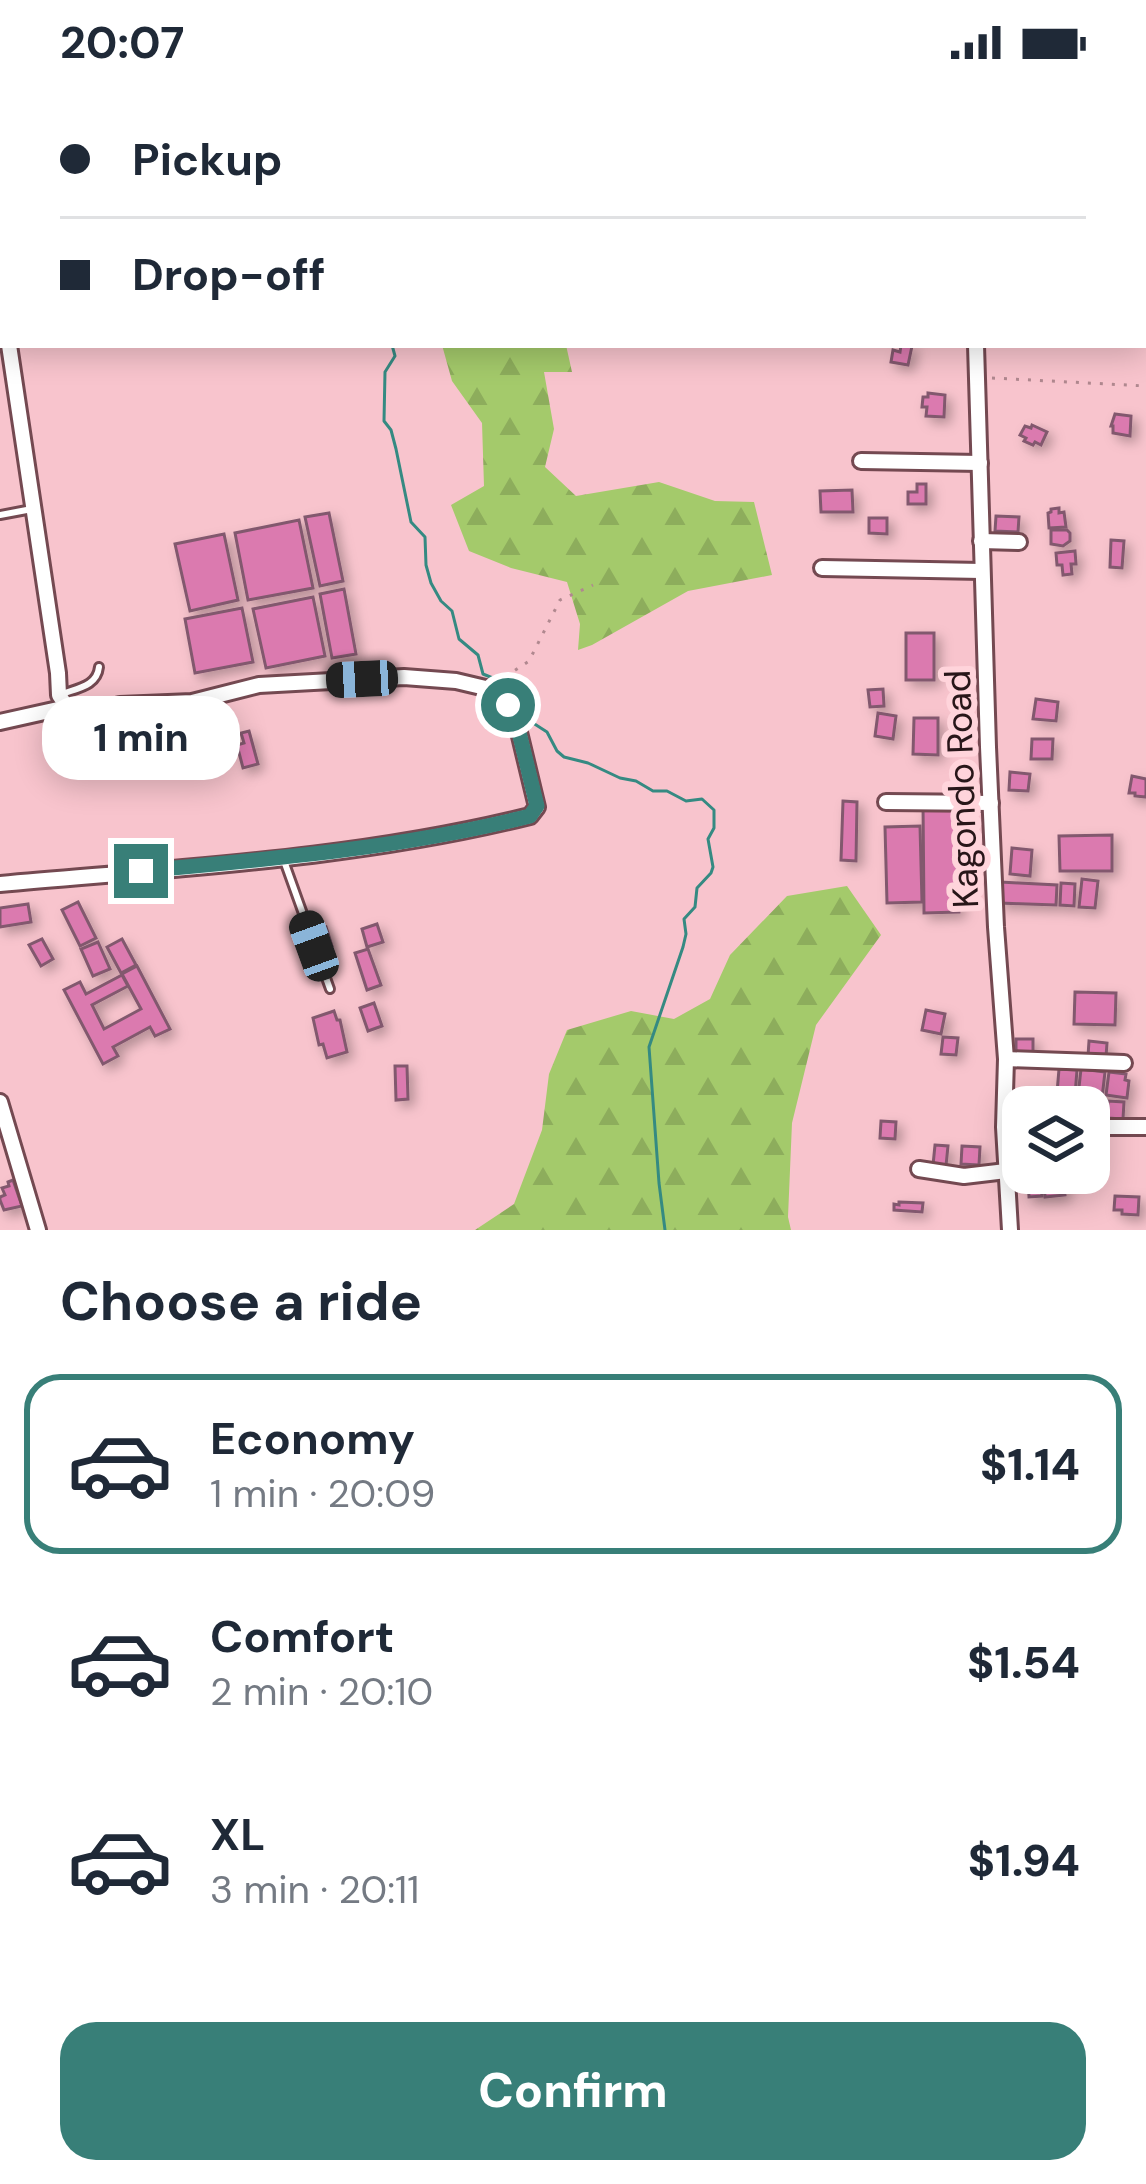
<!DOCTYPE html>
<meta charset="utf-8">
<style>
:root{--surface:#fff;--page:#f6f6f7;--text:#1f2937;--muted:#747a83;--line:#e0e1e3;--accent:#387f78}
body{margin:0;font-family:"DM Sans",sans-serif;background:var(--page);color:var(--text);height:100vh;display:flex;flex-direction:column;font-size:45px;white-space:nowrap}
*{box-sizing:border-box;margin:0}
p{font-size:39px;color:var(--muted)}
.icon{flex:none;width:66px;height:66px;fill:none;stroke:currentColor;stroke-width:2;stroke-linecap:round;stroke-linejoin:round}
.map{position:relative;height:1146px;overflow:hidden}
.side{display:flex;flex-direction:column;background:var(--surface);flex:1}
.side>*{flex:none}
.top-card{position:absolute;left:0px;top:0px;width:1146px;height:264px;box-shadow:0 6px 30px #0003;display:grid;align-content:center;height:264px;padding:0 60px;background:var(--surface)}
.fabs{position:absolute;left:1002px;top:1002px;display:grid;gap:24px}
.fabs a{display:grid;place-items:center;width:108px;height:108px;border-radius:24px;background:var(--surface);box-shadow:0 6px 30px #0003;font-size:60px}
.end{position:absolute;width:54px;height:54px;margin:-27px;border:15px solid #387f78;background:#fff;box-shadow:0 0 0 6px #fff}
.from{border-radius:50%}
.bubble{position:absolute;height:84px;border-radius:36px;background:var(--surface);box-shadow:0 6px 30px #0003;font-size:39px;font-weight:800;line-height:84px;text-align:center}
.car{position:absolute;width:36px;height:72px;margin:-36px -18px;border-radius:15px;box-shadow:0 0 9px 3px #0007;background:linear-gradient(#222 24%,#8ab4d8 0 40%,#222 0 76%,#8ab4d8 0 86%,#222 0)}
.top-card b{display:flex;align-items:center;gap:42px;height:114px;font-size:45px}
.top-card b+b{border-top:3px solid var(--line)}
.top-card i{width:30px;height:30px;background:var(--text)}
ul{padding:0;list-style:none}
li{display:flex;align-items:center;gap:36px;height:180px;margin:0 24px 18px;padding:0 36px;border:6px solid transparent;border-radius:36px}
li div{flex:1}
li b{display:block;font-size:45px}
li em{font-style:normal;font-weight:800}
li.selected{border-color:var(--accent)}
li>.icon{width:108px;height:108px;stroke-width:1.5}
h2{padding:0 60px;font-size:54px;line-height:144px}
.button{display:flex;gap:24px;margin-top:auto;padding:24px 60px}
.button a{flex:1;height:138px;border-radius:36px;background:var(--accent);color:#fff;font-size:48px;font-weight:800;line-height:138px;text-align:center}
.status{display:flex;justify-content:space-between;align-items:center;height:84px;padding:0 60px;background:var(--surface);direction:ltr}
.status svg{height:33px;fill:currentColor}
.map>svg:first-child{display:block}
.forest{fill:url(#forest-firs)}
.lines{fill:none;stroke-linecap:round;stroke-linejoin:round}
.stream{stroke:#358a82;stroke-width:3}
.building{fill:#db7aaf;stroke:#82596e;stroke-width:3;filter:url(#shadow)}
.service-casing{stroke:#744951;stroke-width:12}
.minor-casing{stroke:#744951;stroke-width:20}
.path{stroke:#b0888f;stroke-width:3;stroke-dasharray:3 9;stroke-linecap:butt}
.service{stroke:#fff;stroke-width:6}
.minor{stroke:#fff;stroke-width:14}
.route{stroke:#387f78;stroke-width:15}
.labels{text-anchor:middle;stroke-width:12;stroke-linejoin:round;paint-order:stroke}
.street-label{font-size:36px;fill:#281619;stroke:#ffd4db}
</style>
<div class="status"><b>20:07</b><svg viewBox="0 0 49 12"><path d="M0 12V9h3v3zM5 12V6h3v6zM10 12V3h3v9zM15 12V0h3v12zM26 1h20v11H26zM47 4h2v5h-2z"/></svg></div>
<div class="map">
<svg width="1146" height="1146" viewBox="0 0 1146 1146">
<defs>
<pattern id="forest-firs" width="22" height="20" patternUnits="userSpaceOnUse" patternTransform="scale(3)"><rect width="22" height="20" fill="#a4ca6b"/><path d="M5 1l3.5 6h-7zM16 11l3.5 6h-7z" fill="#8dad5c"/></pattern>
<filter id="shadow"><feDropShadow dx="5.5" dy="5.5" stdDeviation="6" flood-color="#0004"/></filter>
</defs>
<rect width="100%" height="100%" fill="#f8c4cd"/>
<g class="forest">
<path d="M306,0H700L691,3H306Z"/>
<path d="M442,261H566L572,288H544L554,345L545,383L576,412L659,398L715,417L754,418L772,491L688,507L592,561L578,566L580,540L567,498L511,484L469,467L451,421L484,402L482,339L452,297Z"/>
<path d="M847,802L881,851L816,941L792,1039L788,1133L791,1146H475L514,1120L542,1046L549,990L567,946L631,927L674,935L710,915L730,871L787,812Z"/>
</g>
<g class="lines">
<g class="stream">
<path d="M434,3L436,0"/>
<path d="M392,261L395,272L385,288L384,337L391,346L396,365L411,438L425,453L426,481L431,499L441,517L452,527L459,555L478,571L483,590L500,597L505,610"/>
<path d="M516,628L547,648L557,667L564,673L588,679L620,694L636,697L653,707H667L686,717L702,715L714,726V744L708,755L713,783L711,789L697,804L695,823L684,835L686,850L683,863L649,963L659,1099L665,1146"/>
</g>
</g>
<g class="building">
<path d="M901,261L912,262L908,281L891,278L893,266L900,268Z"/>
<path d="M928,309L945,311L944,333L926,332L927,323H922L923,313H928Z"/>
<path d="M1115,330L1131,332L1130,352L1113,349V342H1111Z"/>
<path d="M1032,341L1047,348L1041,361L1035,358L1033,361L1024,357L1026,354L1020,351L1025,342L1031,344Z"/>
<path d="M917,400H926V420H908V408H917Z"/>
<path d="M852,406L853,428H821L820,407Z"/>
<path d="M1059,424V429L1064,428L1066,443L1049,444L1048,429L1051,428V425Z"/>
<path d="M329,429L343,497L320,502L305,433Z"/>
<path d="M996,432L1019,433L1018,448L995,447Z"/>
<path d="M869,434H887V450L869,449Z"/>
<path d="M299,436L313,504L248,516L235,449Z"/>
<path d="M1051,446H1067L1070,449V457L1063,462L1051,460Z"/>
<path d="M224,450L238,516L190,527L175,460Z"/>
<path d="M1111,456L1124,457L1122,484L1110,483Z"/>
<path d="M1075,467L1076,480H1071L1072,490L1063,491L1062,481H1057L1056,469Z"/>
<path d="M344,505L356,570L332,574L320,510Z"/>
<path d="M313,513L325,572L266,584L253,525Z"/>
<path d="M242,524L253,578L195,589L185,535Z"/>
<rect x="906" y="549" width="28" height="47"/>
<path d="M883,605L884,622L870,623L868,606Z"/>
<path d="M1036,615L1058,618L1056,637L1033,635Z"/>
<path d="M878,629L896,632L893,655L875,652Z"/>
<path d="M914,634H938V671L913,670Z"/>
<path d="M249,647L258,680L243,684L237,661L244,659L241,649Z"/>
<path d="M1032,655H1053L1052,675H1031Z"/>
<path d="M1010,688L1030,690L1028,707L1009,706Z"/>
<path d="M1132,692L1146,695V713L1135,712V709H1129Z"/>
<path d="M843,717L857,718L856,777L841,776Z"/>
<path d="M923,720H957L959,828L924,829Z"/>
<path d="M920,742L922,818L887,819L885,743Z"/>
<path d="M1112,751V787H1060L1059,752Z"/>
<path d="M1012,764L1032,766L1030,792L1010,790Z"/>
<path d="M1082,795L1098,797L1095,824L1079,823Z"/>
<path d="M1000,798L1057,801L1056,821L999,819Z"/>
<path d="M1061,799L1075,800L1074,822L1060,821Z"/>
<path d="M78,818L96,854L80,862L62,826Z"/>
<path d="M28,820L31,838L0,843V824Z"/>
<path d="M377,840L383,858L367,863L362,845Z"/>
<path d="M326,843L332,862L320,865L314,848Z"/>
<path d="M42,855L53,875L41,882L29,861Z"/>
<path d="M122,855L136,881L121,889L107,863Z"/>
<path d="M98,858L110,885L93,892L81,865Z"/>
<path d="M368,865L381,901L367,906L355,869Z"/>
<path d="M137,882L170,945L155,952L150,943L113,963L118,972L103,980L64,906L80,898L86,910L122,891L128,902L92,921L104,945L141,925L122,890Z"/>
<path d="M1075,908L1116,909L1115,941L1074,940Z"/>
<path d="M374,919L382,942L368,947L360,924Z"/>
<path d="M926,926L945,930L941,950L922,946Z"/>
<path d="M334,927L337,936H340L347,968L327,974L323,960L319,961L313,934Z"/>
<path d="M943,953L958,954L956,971L941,970Z"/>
<rect x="1016" y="955" width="17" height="16"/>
<path d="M1089,957L1107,959L1106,973L1088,972Z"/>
<path d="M395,982H407L408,1015L396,1016Z"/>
<path d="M1059,985L1077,986L1075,1011L1057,1009Z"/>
<path d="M1081,985L1105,988L1102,1014L1078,1012Z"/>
<path d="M1109,988L1126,990L1125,996L1129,997L1127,1014L1106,1011Z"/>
<path d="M1108,1017L1124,1018L1123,1035L1107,1034Z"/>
<path d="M881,1037L896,1038L895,1055L880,1054Z"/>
<path d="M935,1061L948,1062L946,1082L933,1081Z"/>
<path d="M962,1062L980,1063L979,1081L961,1080Z"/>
<path d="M1032,1089H1040L1042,1112L1029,1113L1028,1095H1032Z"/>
<path d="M1056,1092L1057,1096L1063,1095L1065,1111L1045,1113L1044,1097H1049V1093Z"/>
<path d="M13,1096L22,1122L4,1126L0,1116V1113L5,1111L2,1104L9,1102L8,1098Z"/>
<path d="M1115,1112L1139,1113L1138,1131L1122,1130V1126H1114Z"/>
<path d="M899,1118L923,1119L922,1128L894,1126V1120L899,1121Z"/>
</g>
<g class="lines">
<defs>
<g id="service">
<path d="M107,3L112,0"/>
<path d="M0,71L3,68"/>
<path d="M0,431L32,425"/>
<path d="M62,610C78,604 97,602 99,583"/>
<path d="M283,774L330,905"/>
</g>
<g id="minor">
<path d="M969,0V3"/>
<path d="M1143,41H1146"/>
<path d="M0,205L3,225"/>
<path d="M9,261L58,589L59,611L67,623"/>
<path d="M976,261L988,663L996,843L1006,975L1004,1043L1010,1146"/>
<path d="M861,377L980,379"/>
<path d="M981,457L1019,458"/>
<path d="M822,484L982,487"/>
<path d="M0,638L67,623L94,627L120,621L192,618L259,601L404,593L456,597L494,606L508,621L518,644L537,723L530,732C358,775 177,784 0,800"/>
<path d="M886,718L991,719"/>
<path d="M1006,975L1124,979"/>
<path d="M0,1018L38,1146"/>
<path d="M1089,1043H1146"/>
<path d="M919,1085L964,1092L1006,1087"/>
</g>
</defs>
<use href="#service" class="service-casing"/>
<use href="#minor" class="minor-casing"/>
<g class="path">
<path d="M992,294L1146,302"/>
<path d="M513,608L511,589L529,577L560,516L593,501"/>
</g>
<use href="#service" class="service"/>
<use href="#minor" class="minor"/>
</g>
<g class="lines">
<path class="route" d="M141,787C271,775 403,764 530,732L537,722L518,644L508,621"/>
</g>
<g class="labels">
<g class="street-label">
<text transform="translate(961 705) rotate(-92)" y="13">Kagondo Road</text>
</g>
</g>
</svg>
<div class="fabs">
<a><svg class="icon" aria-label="layers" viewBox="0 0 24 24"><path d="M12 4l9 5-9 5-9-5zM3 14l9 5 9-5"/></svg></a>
</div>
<i class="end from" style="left:508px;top:621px"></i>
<i class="end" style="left:141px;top:787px"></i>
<div class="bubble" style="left:42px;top:612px;width:198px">1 min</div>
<i class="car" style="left:362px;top:595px;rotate:267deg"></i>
<i class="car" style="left:314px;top:862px;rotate:340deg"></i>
<div class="top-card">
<b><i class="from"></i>Pickup</b>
<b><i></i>Drop-off</b>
</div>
</div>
<section class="side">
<h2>Choose a ride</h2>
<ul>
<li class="selected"><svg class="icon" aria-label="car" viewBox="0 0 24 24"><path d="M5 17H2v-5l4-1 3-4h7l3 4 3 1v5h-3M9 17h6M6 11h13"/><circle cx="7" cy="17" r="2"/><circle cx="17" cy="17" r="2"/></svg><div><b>Economy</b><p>1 min · 20:09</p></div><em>$1.14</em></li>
<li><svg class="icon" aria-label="car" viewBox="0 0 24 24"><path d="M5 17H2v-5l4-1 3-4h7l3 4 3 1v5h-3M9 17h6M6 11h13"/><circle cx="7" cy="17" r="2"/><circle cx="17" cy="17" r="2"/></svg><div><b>Comfort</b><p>2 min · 20:10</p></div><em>$1.54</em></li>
<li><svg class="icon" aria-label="car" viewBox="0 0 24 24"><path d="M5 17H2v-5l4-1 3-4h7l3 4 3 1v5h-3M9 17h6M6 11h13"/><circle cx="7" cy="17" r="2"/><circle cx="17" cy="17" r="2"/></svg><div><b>XL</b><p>3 min · 20:11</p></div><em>$1.94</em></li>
</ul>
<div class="button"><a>Confirm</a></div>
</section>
